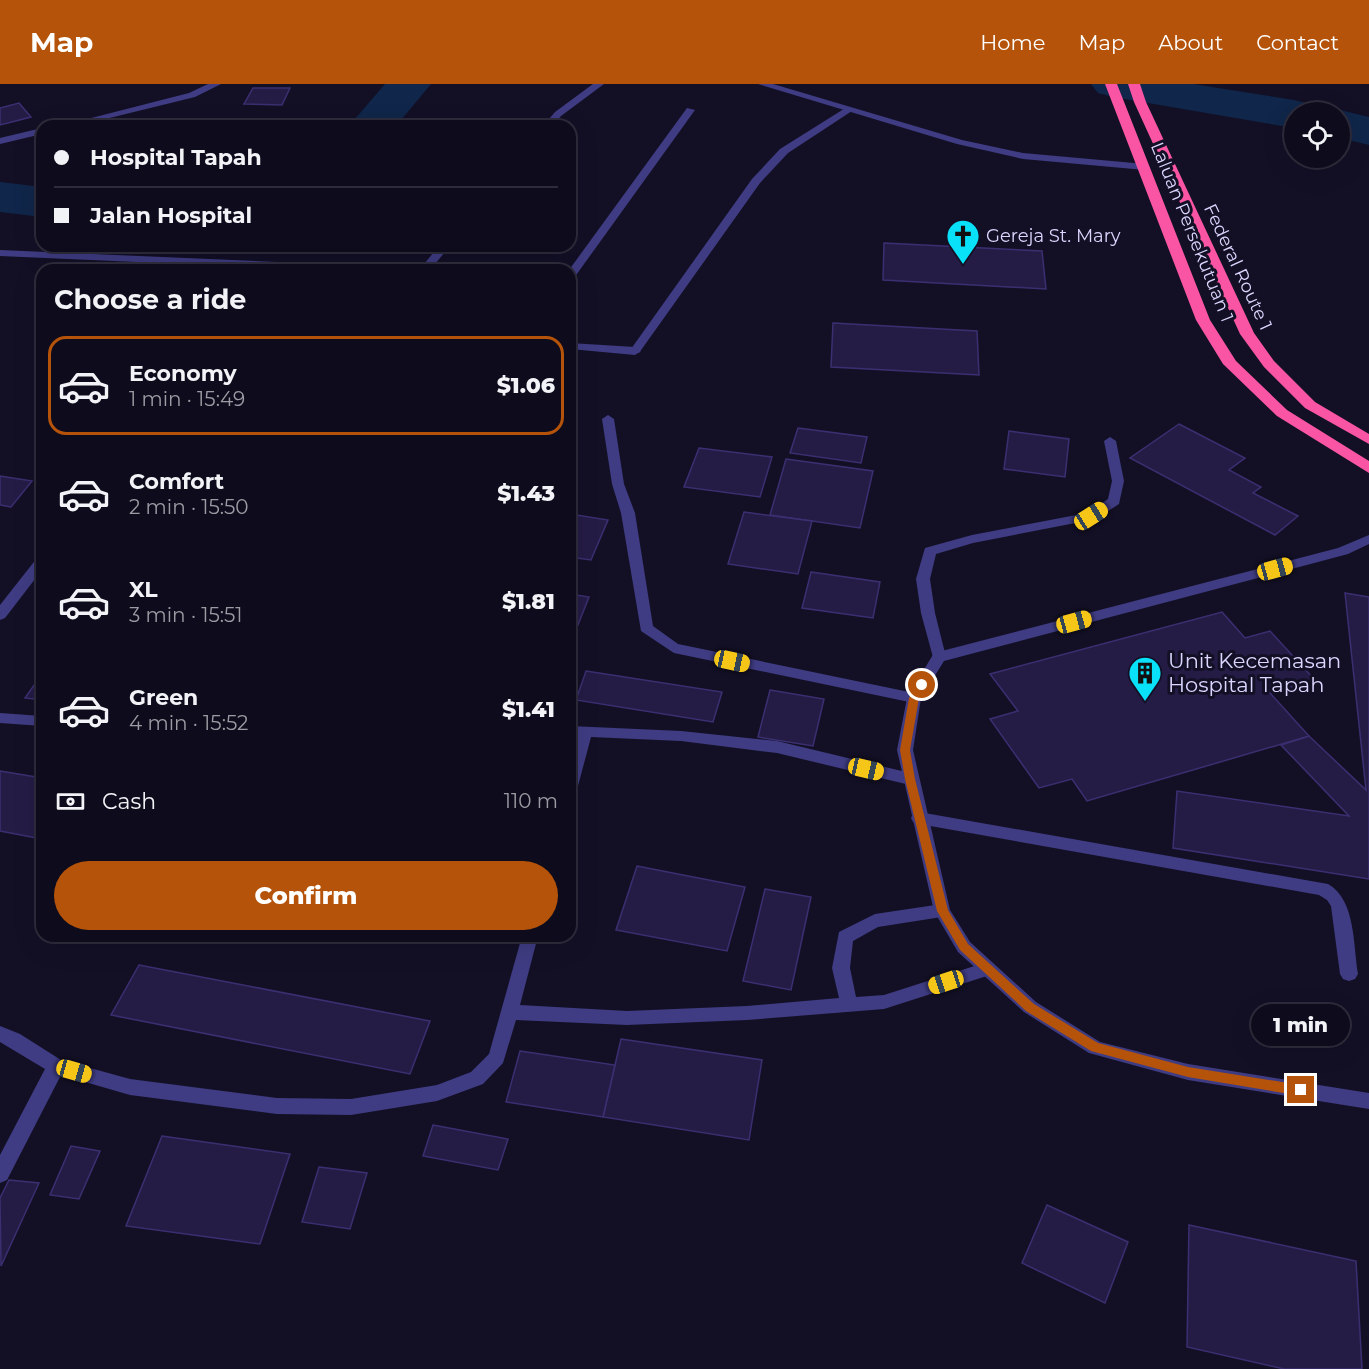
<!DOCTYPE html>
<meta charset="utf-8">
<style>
:root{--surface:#0e0c1c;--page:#171525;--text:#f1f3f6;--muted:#9b9ba3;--line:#2e2c3b;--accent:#b45309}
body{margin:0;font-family:Montserrat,sans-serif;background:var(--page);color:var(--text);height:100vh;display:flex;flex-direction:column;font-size:22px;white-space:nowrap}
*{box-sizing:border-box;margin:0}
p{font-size:20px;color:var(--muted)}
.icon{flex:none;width:33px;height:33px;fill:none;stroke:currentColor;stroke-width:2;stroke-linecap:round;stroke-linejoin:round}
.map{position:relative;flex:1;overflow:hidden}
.details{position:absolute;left:36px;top:180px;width:540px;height:678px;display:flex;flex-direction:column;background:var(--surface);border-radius:18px;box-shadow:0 6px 24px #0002,0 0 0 2px var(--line)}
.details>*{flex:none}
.top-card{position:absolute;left:36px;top:36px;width:540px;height:132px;border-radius:18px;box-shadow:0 6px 24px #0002,0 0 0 2px var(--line);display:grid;align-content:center;height:132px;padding:0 18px;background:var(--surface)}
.tools{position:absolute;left:1284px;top:18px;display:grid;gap:12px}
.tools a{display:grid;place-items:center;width:66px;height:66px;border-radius:50%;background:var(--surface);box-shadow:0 6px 24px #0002,0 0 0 2px var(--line);font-size:30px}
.end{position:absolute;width:27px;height:27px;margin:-14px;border:8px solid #b45309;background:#fff;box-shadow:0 0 0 3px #fff}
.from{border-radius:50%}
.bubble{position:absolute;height:42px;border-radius:21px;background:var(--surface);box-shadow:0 6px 24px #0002,0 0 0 2px var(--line);font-size:20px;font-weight:800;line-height:42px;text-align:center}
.car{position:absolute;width:18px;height:36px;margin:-18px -9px;border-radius:8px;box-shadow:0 0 4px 2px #0007;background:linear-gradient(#f5c518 24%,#345 0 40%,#f5c518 0 76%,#345 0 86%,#f5c518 0)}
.top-card b{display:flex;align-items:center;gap:21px;height:57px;font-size:22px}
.top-card b+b{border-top:2px solid var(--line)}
.top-card i{width:15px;height:15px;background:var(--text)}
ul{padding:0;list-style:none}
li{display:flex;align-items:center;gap:18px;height:99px;margin:0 12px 9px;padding:0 6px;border:3px solid transparent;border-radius:18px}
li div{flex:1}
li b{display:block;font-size:22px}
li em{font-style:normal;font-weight:800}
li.on{border-color:var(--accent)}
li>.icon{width:54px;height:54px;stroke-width:1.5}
h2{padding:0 18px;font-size:27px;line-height:72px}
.pay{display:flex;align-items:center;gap:15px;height:66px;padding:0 18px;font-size:22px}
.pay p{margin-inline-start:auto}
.button{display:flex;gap:12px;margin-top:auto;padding:12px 18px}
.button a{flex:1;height:69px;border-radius:36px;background:var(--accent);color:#fff;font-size:24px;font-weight:800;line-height:69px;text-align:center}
header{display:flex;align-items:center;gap:36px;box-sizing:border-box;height:84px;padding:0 30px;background:var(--accent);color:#fff}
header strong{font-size:28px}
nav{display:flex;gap:33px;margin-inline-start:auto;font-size:21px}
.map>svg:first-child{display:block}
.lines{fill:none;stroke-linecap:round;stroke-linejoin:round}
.river{fill:#10264a;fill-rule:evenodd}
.building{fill:#251c46;stroke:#3c2f71;stroke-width:1.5}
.lane{fill:#3f3c83;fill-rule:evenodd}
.street{fill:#3f3c83;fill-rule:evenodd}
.highway{fill:#fa55a5;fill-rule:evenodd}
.route{fill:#b45309}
.labels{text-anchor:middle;stroke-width:6;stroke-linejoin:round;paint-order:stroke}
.far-street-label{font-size:18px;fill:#dad6fe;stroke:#131026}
.far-poi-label{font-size:18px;fill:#dad6fe;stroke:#131026;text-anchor:start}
.poi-label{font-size:21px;fill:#dad6fe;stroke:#131026;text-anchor:start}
</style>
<header>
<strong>Map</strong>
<nav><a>Home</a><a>Map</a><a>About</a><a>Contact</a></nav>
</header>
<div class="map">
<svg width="1369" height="1285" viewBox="0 0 1369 1285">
<rect width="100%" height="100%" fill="#131026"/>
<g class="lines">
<g class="river">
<path d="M385,0H431L396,42H349Z"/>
<path d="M1091,0H1193L1294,16L1310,20L1315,28H1294V44L1113,13L1098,9Z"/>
<path d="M1340,26L1369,33V61L1340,54V28H1331Z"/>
<path d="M0,98L42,103V133L0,128Z"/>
</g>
</g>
<g class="building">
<path d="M253,4H290L282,21L244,20Z"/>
<path d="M19,19L31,33L0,41V24Z"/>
<path d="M884,159L1042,167L1046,205L883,196Z"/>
<path d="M833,239L977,247L979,291L831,283Z"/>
<path d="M1179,340L1245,374L1229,386L1261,403L1253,409L1298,432L1275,451L1130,374Z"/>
<path d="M798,344L867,353L861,379L790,369Z"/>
<path d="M1009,347L1069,355L1065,393L1004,385Z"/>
<path d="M699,364L772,373L760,413L684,403Z"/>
<path d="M786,375L873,387L860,444L770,431Z"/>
<path d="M0,392L32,397L11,423L0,421Z"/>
<path d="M744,428L812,437L798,490L728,480Z"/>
<path d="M570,430L608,436L591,476L570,473Z"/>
<path d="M811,488L880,498L873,534L802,524Z"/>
<path d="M1345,509L1369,513V795L1173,764L1177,707L1349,732L1281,661L1309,652L1366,706Z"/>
<path d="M570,510L589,513L570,561Z"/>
<path d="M1222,528L1245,554L1270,547L1315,596L1270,609L1309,652L1087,717L1072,695L1039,704L990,635L1018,627L990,590Z"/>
<path d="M586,587L722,608L713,638L576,616Z"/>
<path d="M42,590V616L25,614Z"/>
<path d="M770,606L824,615L813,662L758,653Z"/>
<path d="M0,687L42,694V755L0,747Z"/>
<path d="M637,782L745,803L727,867L616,846Z"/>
<path d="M765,805L811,813L791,906L743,897Z"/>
<path d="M139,881L430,937L410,990L111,931Z"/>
<path d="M621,955L762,976L749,1056L603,1033Z"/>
<path d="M520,967L615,981L603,1033L506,1018Z"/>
<path d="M433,1041L508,1055L498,1086L423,1072Z"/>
<path d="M162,1052L290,1070L260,1160L126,1142Z"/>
<path d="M71,1062L100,1067L79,1115L50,1111Z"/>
<path d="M319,1083L367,1089L350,1145L302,1138Z"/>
<path d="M9,1096L39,1099L1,1182L0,1114Z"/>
<path d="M1047,1121L1128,1158L1105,1219L1022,1179Z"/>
<path d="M1189,1141L1356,1177L1362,1285H1284L1187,1263Z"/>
</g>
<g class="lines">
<g class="lane">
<path d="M208,0H221L195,13L77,42H60L189,9Z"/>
<path d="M758,0H773L962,56L1023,69L1145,80L1150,83L1145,86L1023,75L957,60Z"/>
<path d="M687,24L695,26L574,194L570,195L569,186Z"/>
<path d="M42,44V50L0,60V54Z"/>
<path d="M570,259L635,263L641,267L635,271L570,265Z"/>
<path d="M608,331L614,335L624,400L635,429L653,542L678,560L914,609L921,614L919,618L914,619L674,569L641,547L621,429L612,400L602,335Z"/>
<path d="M1110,353L1116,357L1124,397L1119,420L1096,435L973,459L936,470L930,495L935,529L946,573L939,578L934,577L921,529L916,495L925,464L972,451L1087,429L1108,415L1112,397L1104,357Z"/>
<path d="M42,473V486L5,534L0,536V521L37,474Z"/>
<path d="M0,629L42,632V642L0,639Z"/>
<path d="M570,642L681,647L777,657L910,689L915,691L918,695L915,699L910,701L777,669L681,657L591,653L578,702L575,706L570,708V674L576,653L570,652Z"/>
<path d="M919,728L1328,800C1356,816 1353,861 1358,890L1355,895L1349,897L1343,895L1340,890L1331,822L1327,816L1319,811L919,740L913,738L911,734L913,730Z"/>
<path d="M942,820L948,822L950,827L948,832L878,843L853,857L850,884L856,913L884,911L987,878L993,880L996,885L993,890L884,925L747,936L627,941L516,936L503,979L483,1000L437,1017L351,1031L277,1030L130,1011L61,991L7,1096L0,1099V1071L45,985L0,958V942L20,950L61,976L130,995L277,1014L351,1015L437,1001L471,988L489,970L522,852H538L520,921L627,927L747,922L839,914L832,884L839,848L875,830Z"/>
</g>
<g class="street">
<path d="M593,0H604L561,32L553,42H543L555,28Z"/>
<path d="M847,23L855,25L788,69L760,99L639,269H631V265L752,95L780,65Z"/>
<path d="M439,162H450L430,186H419Z"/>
<path d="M0,166L392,183L397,186H316L0,172Z"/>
<path d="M1369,451V460L1348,470L944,577L921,614L913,666L950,826L970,858L1036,918L1100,958L1188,980L1369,1009V1025L1188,996L1089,969L1024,928L958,868L934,827L897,666L907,614L934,569L1338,464Z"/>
</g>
<g class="highway">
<path d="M1105,0H1117L1210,236L1236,277L1287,326L1369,377V389L1277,332L1223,280L1196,236Z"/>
<path d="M1128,0H1140L1146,18L1254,249L1274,277L1315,318L1369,350V360L1305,324L1264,283L1240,250L1134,18Z"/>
</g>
</g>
<path class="route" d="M922,597L927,601L919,614L910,666L915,695L948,826L968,860L1034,920L1098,959L1188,983L1301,1001L1307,1006L1305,1010L1301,1012L1188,993L1091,967L1026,927L960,866L937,827L905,695L900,666L909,614L919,598Z"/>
<defs>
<symbol id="church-pin" viewBox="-11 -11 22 30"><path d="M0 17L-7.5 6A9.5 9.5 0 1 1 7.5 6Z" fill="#08e1f7" stroke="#131026"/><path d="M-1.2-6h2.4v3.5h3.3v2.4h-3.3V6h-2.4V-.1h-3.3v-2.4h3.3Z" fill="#111"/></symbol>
<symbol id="building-pin" viewBox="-11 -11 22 30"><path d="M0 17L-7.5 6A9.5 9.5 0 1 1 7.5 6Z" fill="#08e1f7" stroke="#131026"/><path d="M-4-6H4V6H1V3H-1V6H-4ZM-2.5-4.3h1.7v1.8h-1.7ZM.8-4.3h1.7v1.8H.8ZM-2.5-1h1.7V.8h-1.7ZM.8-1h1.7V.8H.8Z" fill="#111"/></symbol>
</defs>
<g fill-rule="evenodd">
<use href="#church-pin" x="944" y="133" width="38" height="52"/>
<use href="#building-pin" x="1126" y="570" width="38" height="52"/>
</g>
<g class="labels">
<g class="far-street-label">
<text transform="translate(1192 148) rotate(68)" y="6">Laluan Persekutuan 1</text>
<text transform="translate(1238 183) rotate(65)" y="6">Federal Route 1</text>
</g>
<g class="far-poi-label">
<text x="986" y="158">Gereja St. Mary</text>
</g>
<g class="poi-label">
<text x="1168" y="584">Unit Kecemasan<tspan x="1168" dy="24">Hospital Tapah</tspan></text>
</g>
</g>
</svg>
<div class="tools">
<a><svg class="icon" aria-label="locate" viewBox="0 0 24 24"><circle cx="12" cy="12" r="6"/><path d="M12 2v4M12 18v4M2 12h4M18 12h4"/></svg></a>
</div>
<i class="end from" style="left:922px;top:601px"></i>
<i class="end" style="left:1301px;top:1006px"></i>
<div class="bubble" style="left:1251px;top:920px;width:99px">1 min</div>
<i class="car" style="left:1091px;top:432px;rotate:58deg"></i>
<i class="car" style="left:1275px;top:485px;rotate:75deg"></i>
<i class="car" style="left:1074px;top:538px;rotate:75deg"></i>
<i class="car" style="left:732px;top:577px;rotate:102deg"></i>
<i class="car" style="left:866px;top:685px;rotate:103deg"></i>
<i class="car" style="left:946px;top:898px;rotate:252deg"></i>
<i class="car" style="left:74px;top:987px;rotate:106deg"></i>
<div class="top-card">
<b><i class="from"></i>Hospital Tapah</b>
<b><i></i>Jalan Hospital</b>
</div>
<section class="details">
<h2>Choose a ride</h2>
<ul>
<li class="on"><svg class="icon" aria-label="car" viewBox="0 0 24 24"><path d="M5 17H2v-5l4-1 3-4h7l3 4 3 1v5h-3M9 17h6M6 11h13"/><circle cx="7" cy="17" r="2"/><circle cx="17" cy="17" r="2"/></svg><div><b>Economy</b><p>1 min · 15:49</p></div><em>$1.06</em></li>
<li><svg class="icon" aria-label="car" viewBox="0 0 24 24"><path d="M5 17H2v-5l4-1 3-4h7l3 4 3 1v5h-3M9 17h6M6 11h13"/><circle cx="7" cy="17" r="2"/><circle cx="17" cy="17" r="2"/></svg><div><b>Comfort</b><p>2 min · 15:50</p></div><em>$1.43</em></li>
<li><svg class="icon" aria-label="car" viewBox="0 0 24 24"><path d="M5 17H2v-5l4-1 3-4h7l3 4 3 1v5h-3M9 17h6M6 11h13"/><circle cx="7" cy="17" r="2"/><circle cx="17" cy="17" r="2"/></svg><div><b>XL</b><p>3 min · 15:51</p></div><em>$1.81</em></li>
<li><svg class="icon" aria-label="car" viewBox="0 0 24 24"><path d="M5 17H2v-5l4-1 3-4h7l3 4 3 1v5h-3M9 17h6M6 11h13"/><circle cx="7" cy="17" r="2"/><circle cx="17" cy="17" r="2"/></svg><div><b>Green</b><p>4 min · 15:52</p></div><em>$1.41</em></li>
</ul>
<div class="pay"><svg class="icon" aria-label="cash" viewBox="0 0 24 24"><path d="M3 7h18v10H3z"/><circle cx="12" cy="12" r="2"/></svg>Cash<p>110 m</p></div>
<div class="button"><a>Confirm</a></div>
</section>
</div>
